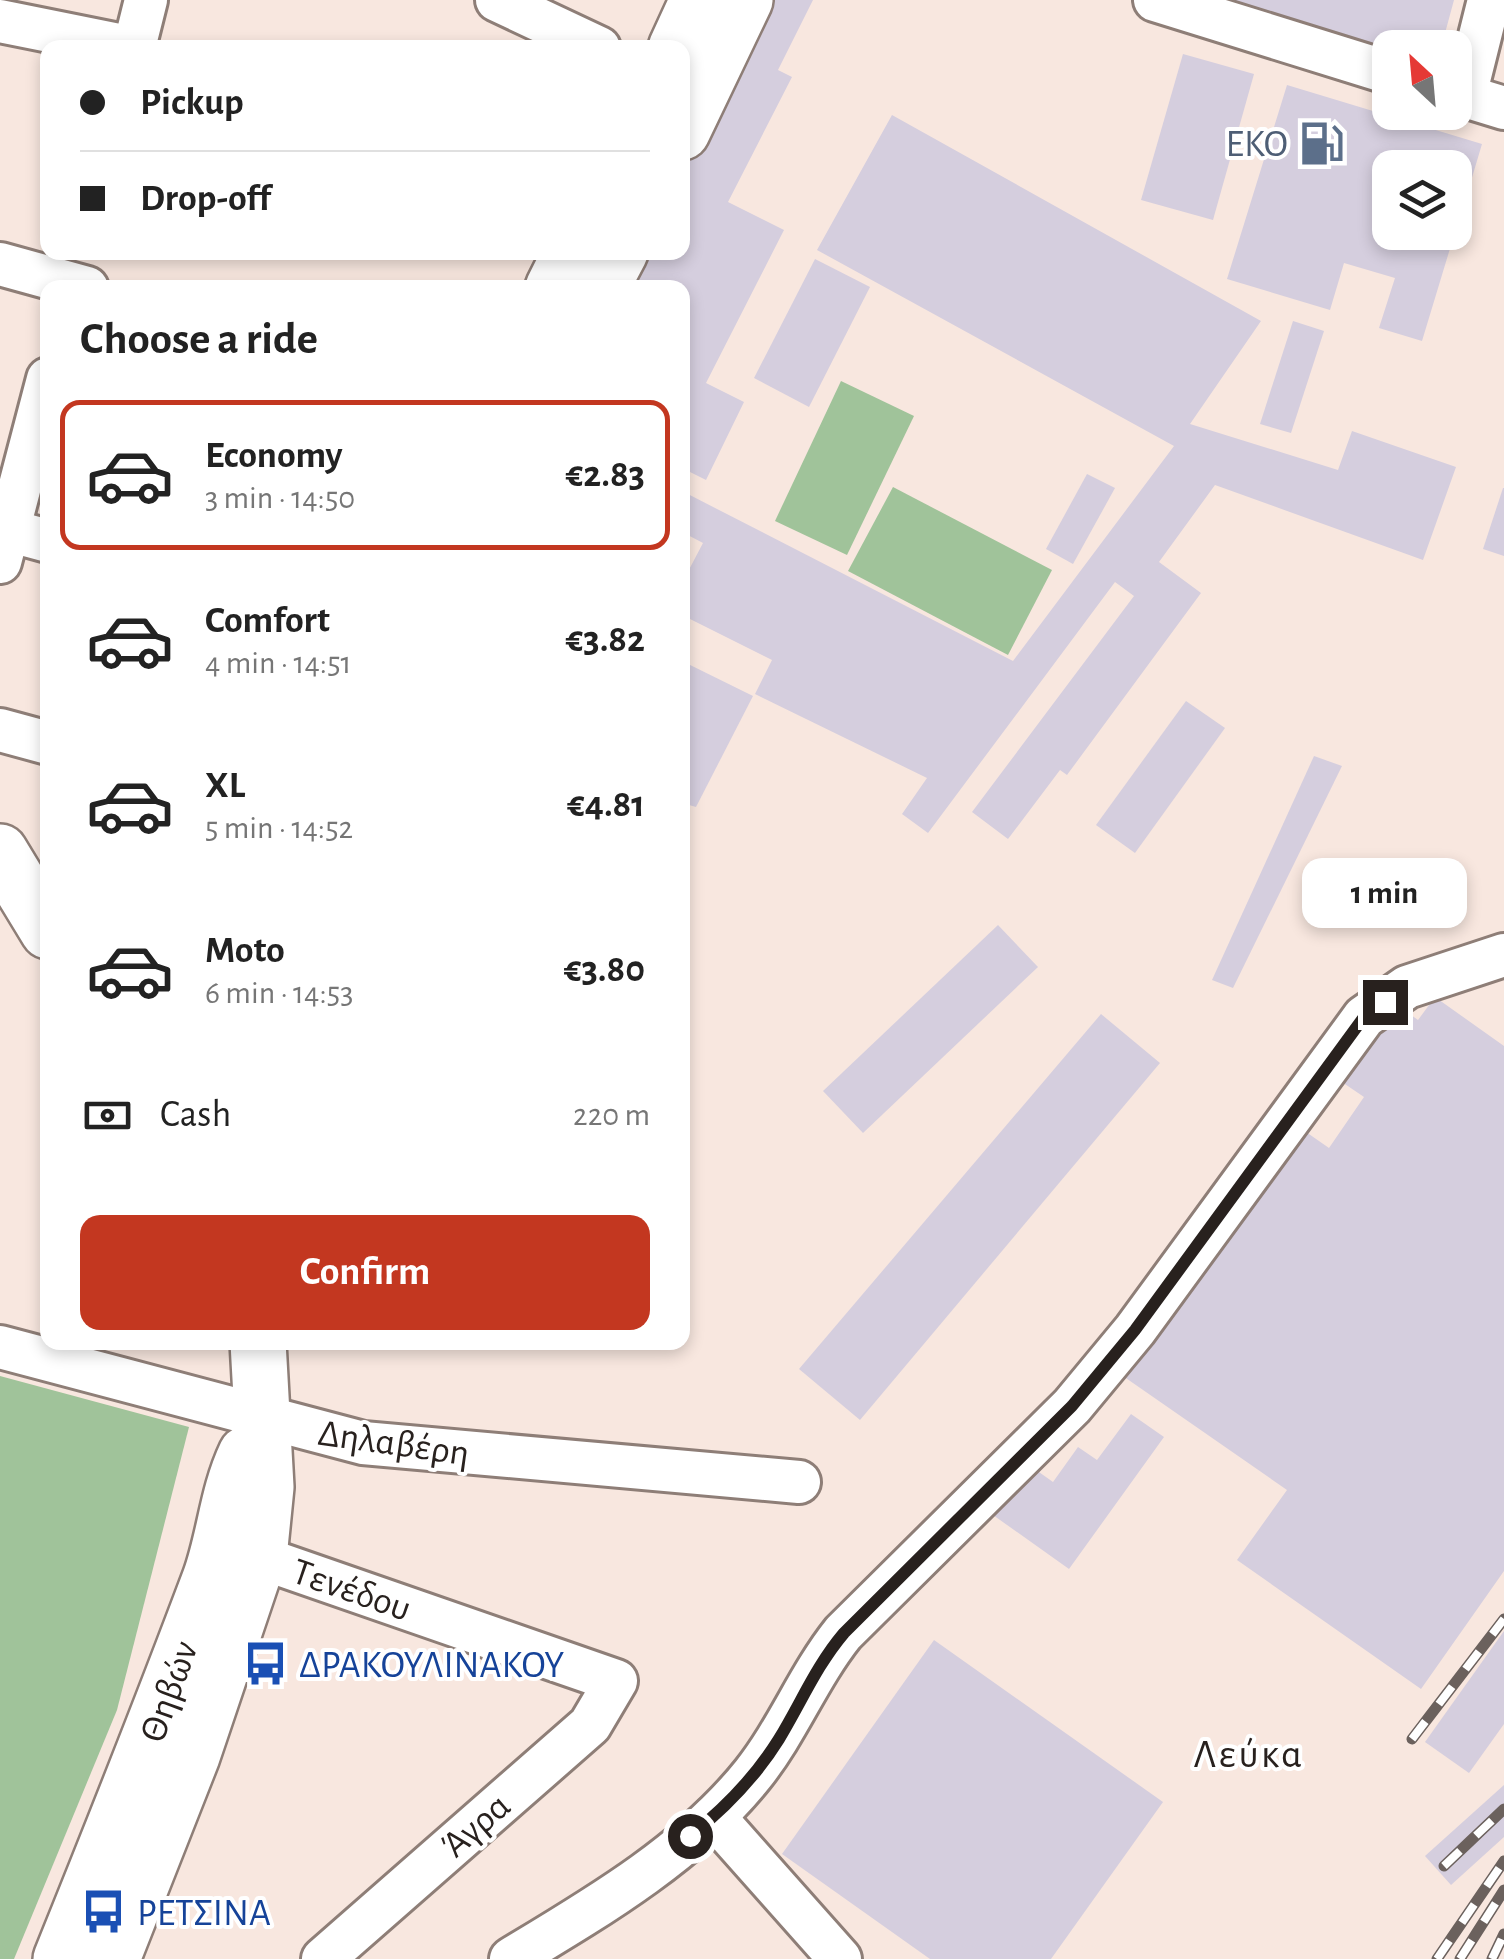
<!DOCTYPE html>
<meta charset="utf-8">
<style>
:root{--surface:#fff;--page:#f2f2f2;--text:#222;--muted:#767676;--line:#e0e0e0;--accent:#c33720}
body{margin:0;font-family:"Alegreya Sans",sans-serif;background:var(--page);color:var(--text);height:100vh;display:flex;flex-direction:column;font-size:38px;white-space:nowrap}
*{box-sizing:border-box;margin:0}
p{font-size:32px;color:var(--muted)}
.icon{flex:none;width:55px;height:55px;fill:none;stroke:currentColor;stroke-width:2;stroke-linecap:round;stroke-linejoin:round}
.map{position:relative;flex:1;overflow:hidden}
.side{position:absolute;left:40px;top:280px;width:650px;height:1070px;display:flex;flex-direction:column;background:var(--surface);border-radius:20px;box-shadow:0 5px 15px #0003}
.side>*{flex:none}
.banner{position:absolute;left:40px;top:40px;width:650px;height:220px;border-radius:20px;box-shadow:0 5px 15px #0003;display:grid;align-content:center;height:220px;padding:0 40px;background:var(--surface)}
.needle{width:65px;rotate:334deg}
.fabs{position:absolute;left:1372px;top:30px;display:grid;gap:20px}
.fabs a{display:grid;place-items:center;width:100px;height:100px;border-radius:20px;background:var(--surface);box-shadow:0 5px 15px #0003;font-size:50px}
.end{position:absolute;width:45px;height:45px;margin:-22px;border:12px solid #28211e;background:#fff;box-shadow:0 0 0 5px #fff}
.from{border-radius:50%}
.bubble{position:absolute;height:70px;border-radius:20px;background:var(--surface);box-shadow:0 5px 15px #0003;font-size:32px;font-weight:700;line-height:70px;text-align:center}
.banner b{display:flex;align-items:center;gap:35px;height:95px;font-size:38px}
.banner b+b{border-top:2px solid var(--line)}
.banner i{width:25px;height:25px;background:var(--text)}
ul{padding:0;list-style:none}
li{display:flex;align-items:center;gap:30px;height:150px;margin:0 20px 15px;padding:0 20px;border:5px solid transparent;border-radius:20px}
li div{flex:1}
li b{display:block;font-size:38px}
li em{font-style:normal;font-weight:700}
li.selected{border-color:var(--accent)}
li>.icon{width:90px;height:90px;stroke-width:1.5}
h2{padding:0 40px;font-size:45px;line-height:120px}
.pay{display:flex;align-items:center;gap:25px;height:110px;padding:0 40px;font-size:38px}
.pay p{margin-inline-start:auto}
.primary-button{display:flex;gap:20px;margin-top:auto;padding:20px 40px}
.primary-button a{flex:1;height:115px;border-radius:20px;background:var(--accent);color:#fff;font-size:40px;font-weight:700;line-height:115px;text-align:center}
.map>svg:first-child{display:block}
.green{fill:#a0c39a}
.building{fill:#d5cede}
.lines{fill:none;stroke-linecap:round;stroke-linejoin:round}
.minor-casing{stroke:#8e7e77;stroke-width:48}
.major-casing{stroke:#8e7e77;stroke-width:60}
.minor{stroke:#fff;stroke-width:42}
.major{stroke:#fff;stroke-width:55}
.rail-casing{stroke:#6b615d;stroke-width:11}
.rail{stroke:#fff;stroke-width:8;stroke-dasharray:22;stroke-linecap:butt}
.route{stroke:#28211e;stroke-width:12}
.labels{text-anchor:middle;stroke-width:8;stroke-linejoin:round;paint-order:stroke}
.service-label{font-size:38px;fill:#4e5e75;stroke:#fff;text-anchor:end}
.street-label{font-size:38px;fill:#28211e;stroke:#fff}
.transit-label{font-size:38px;fill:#164399;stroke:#fff;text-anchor:start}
.neighbourhood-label{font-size:40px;letter-spacing:2.5px;fill:#28211e;stroke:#fff}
</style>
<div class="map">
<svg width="1504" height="1959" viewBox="0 0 1504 1959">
<rect width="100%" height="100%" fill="#f8e7df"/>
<g class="green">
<path d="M841,381L914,416L847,555L775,521Z"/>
<path d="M893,487L1052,570L1008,655L848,571Z"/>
<path d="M0,1376L189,1427L117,1710L14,1959H0Z"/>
</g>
<g class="building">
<path d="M758,0H813L778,70L792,77L728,202L784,230L706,383L744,402L706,480L682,468V288H626L644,252H682V149Z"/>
<path d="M1228,0H1454L1441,48H1390V56Z"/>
<path d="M1183,54L1254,74L1213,220L1141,200Z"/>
<path d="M1287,85L1482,144L1456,231L1455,168H1390V232H1455L1422,341L1379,328L1395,278L1344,263L1330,310L1227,279Z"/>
<path d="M892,115L1261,321L1190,424L1338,470L1352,431L1456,467L1423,560L1215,485L1159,562L1201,593L1067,775L1060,770L1008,839L972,812L1134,596L1115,582L928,833L902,814L927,778L755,694L772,660L682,615V583L703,543L682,532V491L1013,661L1174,446L817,250Z"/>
<path d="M815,259L870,287L809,407L754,378Z"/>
<path d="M1293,321L1324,331L1291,433L1260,424Z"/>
<path d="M1087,474L1115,488L1073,564L1046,549Z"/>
<path d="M1503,488H1504V556L1483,549Z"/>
<path d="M682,661L753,696L696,807L682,803Z"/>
<path d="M1186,701L1225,728L1135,853L1096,825Z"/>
<path d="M1314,756L1342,766L1233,988L1212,980Z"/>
<path d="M998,925L1038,967L863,1133L823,1091Z"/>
<path d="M1435,997L1504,1046V1571L1421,1689L1237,1560L1287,1490L1120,1374L1296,1125L1329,1148L1364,1097L1336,1078L1390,1000L1418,1020Z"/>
<path d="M1101,1014L1160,1063L860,1420L799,1369Z"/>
<path d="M1131,1414L1164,1437L1069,1569L993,1515L1029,1465L1053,1482L1078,1447L1097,1460Z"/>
<path d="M1504,1631V1724L1469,1773L1425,1742Z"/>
<path d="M934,1640L1163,1802L1051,1959H930L782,1854Z"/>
<path d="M1504,1785V1837L1451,1885L1425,1856Z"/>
</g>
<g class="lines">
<defs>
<g id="minor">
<path d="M497,0L599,48"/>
<path d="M1155,0L1390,73"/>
<path d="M0,21L134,48"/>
<path d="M134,48L146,0"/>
<path d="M1455,93L1504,108"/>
<path d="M1465,96L1489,0"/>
<path d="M0,264L87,288"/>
<path d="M0,528L48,541"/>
<path d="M0,562L48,379"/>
<path d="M0,730L48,743"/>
<path d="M0,1347L363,1443L799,1482"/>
<path d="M259,1557L616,1681L590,1725L323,1959"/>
<path d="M714,1817L840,1959"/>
<path d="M511,1959C596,1908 690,1853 753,1774C788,1730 808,1677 843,1633L1072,1406L1135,1330L1364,1017L1407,987L1504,955"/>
</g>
<g id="major">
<path d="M676,48L698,0"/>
<path d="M682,132L745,0"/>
<path d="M553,288L571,252"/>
<path d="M601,288L620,252"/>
<path d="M0,852L48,931"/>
<path d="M61,1959C112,1833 162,1707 210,1579C225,1538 227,1494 246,1454"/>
<path d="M112,1959L192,1756L259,1557L266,1487L258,1342"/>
</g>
</defs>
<use href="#minor" class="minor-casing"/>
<use href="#major" class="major-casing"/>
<use href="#minor" class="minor"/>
<use href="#major" class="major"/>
<defs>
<g id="rail">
<path d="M1412,1739L1504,1619"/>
<path d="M1444,1866L1504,1809"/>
<path d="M1437,1959L1504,1861"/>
<path d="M1460,1959L1504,1890"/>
<path d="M1492,1959L1504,1934"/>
</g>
</defs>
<use href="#rail" class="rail-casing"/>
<use href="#rail" class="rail"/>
</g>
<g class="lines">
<path class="route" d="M690,1836C724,1809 756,1776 779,1739C801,1703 816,1666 844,1633L1072,1406L1135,1330L1364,1017L1385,1002"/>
</g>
<defs>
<symbol id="fuel-bare" viewBox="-9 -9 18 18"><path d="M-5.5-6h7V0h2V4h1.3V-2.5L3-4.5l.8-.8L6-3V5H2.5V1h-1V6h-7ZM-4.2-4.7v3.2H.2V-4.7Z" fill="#5c6f8a" stroke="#fff" stroke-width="2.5" paint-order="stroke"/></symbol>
<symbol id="bus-bare" viewBox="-9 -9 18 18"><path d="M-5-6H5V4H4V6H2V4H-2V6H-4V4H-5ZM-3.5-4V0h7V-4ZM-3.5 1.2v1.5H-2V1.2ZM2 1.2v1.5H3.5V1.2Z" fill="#1a4fb4" stroke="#fff" stroke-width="2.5" paint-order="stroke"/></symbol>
</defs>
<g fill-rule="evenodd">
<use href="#fuel-bare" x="1290" y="112" width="63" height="63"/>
<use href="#bus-bare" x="234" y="1632" width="63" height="63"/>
<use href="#bus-bare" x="72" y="1880" width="63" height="63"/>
</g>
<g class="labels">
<g class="service-label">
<text x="1288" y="156">EKO</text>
</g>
<g class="street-label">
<text transform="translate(394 1442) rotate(8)" y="13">Δηλαβέρη</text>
<text transform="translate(352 1589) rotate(19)" y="13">Τενέδου</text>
<text transform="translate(168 1691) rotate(-70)" y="13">Θηβών</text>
<text transform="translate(475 1825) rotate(-41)" y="13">Άγρα</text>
</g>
<g class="transit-label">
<text x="299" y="1677">ΔΡΑΚΟΥΛΙΝΑΚΟΥ</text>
<text x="137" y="1925">ΡΕΤΣΙΝΑ</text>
</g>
<g class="neighbourhood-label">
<text x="1249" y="1767">Λεύκα</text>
</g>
</g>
</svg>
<div class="fabs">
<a><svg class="needle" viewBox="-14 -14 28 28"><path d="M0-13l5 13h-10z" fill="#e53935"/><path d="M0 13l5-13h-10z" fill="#767676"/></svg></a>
<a><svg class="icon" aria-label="layers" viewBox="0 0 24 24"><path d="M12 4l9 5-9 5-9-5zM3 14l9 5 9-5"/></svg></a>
</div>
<i class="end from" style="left:690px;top:1836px"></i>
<i class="end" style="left:1385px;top:1002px"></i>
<div class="bubble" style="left:1302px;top:858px;width:165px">1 min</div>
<div class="banner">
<b><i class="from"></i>Pickup</b>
<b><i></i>Drop-off</b>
</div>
<section class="side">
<h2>Choose a ride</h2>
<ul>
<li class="selected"><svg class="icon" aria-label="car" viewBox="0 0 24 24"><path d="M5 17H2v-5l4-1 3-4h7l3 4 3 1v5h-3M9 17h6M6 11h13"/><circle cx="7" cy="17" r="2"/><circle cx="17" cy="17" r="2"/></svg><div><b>Economy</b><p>3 min · 14:50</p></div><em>€2.83</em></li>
<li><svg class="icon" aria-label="car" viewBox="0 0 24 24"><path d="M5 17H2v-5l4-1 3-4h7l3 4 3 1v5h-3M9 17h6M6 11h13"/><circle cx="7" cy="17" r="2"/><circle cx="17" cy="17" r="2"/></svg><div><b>Comfort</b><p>4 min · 14:51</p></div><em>€3.82</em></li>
<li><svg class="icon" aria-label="car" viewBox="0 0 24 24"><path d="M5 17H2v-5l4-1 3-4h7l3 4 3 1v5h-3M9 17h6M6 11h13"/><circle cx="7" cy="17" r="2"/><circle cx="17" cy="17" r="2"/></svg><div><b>XL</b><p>5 min · 14:52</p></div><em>€4.81</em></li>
<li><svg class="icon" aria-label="car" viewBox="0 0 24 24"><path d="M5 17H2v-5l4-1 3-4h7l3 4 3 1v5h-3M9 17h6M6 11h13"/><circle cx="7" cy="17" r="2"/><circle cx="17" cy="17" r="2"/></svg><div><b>Moto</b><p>6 min · 14:53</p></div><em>€3.80</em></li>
</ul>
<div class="pay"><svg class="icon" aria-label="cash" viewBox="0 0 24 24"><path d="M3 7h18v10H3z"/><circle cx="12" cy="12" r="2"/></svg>Cash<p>220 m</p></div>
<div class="primary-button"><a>Confirm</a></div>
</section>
</div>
